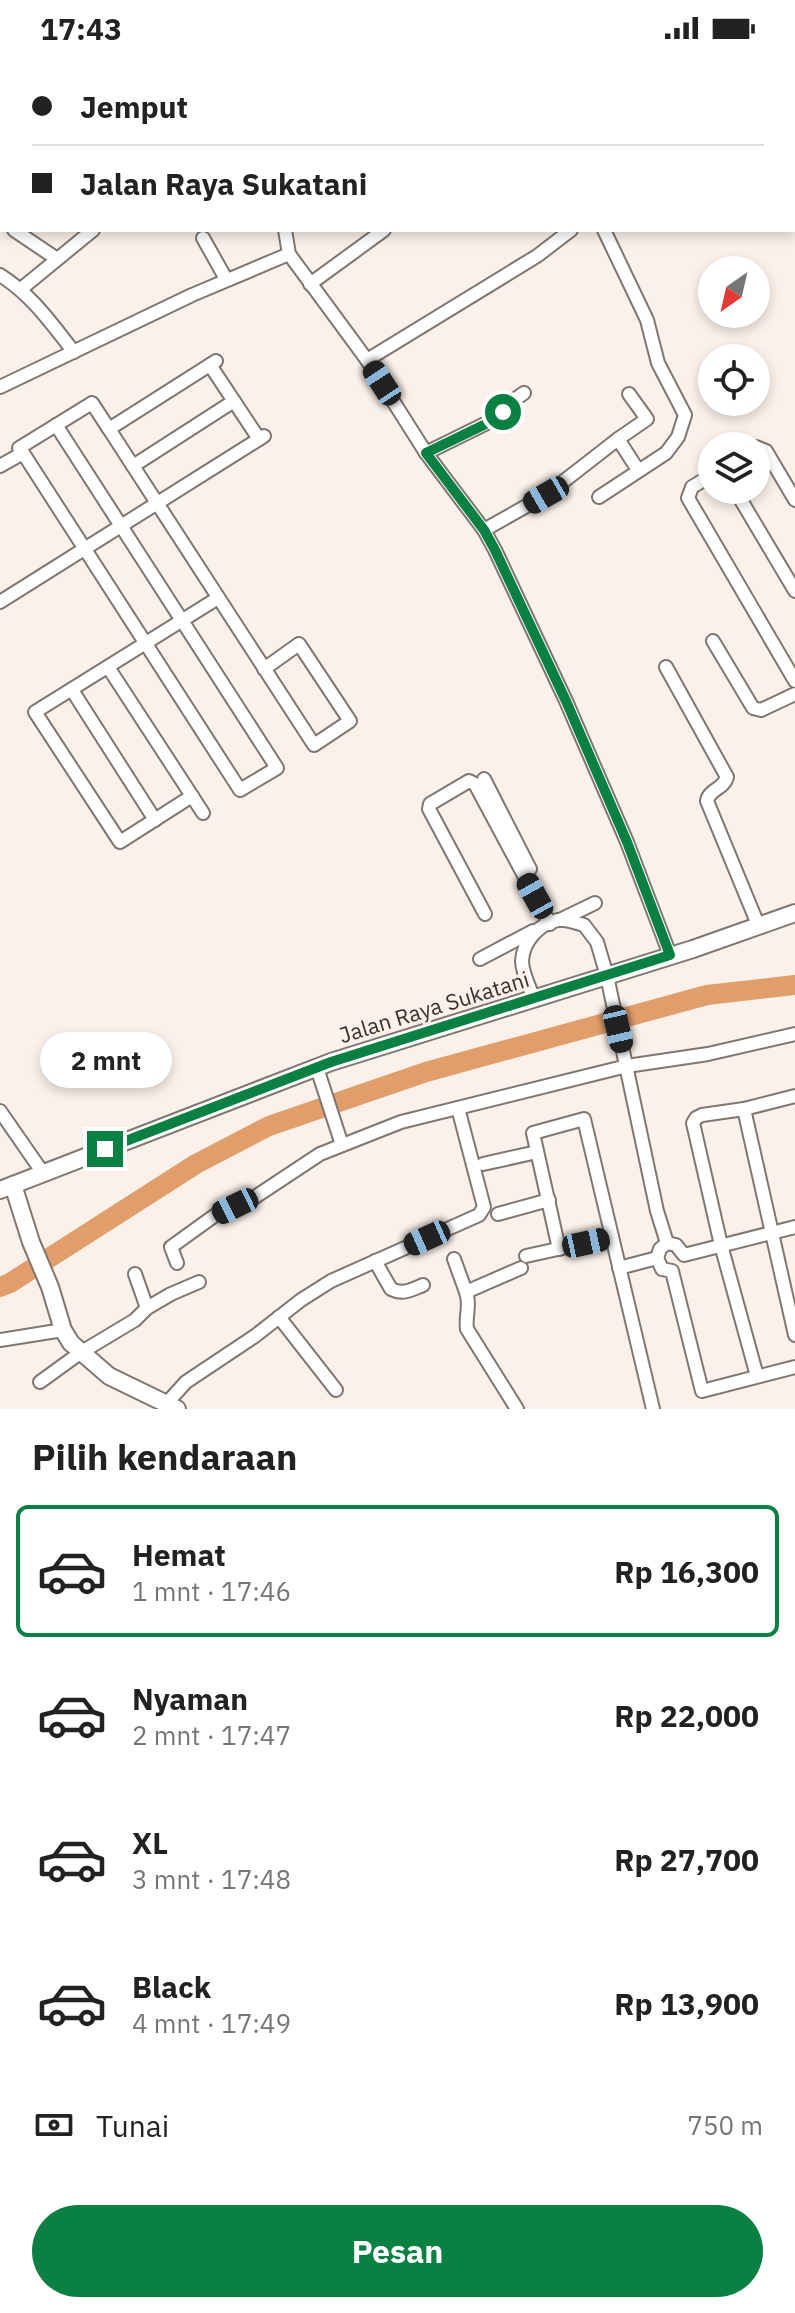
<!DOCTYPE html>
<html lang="id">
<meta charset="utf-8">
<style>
:root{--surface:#fff;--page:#f2f2f2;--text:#222;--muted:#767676;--line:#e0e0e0;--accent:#0b8043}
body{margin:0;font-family:"IBM Plex Sans",sans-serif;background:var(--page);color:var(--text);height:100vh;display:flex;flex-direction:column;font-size:30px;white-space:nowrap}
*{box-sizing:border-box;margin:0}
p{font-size:26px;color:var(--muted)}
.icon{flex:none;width:44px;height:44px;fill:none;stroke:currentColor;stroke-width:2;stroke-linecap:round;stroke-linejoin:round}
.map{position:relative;height:1353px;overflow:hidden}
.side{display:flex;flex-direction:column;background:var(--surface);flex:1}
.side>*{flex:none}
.top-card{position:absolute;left:0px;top:0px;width:796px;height:176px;box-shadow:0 4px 12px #0003;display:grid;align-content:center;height:176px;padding:0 32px;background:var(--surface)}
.needle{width:52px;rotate:214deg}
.controls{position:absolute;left:698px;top:200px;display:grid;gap:16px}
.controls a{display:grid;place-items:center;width:72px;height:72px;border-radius:50%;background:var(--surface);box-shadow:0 4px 12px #0003;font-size:40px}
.end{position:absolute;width:36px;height:36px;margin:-18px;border:10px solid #0b8043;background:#fff;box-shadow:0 0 0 4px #fff}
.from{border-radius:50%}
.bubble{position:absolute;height:56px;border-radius:28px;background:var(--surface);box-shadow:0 4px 12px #0003;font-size:26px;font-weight:800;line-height:56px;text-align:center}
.car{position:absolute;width:24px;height:48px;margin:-24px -12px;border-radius:10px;box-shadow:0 0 6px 2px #0007;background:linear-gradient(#222 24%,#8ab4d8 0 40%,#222 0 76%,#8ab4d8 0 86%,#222 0)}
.top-card b{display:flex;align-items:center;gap:28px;height:76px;font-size:30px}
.top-card b+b{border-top:2px solid var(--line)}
.top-card i{width:20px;height:20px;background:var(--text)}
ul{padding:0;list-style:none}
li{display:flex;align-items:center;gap:24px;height:132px;margin:0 16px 12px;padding:0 16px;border:4px solid transparent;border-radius:12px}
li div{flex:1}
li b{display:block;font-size:30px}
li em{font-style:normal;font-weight:800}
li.on{border-color:var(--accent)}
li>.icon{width:72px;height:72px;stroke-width:1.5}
h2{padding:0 32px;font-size:36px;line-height:96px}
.pay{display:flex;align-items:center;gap:20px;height:88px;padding:0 32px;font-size:30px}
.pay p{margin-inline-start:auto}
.cta{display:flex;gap:16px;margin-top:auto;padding:16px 32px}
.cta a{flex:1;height:92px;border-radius:48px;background:var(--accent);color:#fff;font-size:32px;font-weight:800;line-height:92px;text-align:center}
.status{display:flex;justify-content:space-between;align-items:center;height:56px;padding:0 40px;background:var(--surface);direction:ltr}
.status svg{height:22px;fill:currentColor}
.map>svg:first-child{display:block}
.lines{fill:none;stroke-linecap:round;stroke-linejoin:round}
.river{stroke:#e19e6b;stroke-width:20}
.street-casing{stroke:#7f7770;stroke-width:16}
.secondary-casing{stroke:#7f7770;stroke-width:20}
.street{stroke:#fff;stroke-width:12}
.secondary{stroke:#fff;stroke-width:16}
.route{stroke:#0b8043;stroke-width:10}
.labels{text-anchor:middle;stroke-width:6;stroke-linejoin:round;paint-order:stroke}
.street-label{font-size:22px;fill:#36322f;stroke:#fbf1ea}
</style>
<div class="status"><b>17:43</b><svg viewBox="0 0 49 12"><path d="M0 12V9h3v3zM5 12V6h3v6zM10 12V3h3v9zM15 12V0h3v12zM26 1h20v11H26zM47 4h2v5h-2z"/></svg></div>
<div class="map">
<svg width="795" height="1353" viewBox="0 0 795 1353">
<rect width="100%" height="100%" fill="#fbf1ea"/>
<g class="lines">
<path class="river" d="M0,1231L10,1227L196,1108L269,1070L426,1016L707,939L795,929"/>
<defs>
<g id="street">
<path d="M235,0L236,2"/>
<path d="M742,2L743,0"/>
<path d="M0,56L2,58"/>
<path d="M0,116L2,117"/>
<path d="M0,165L2,166"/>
<path d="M14,174L57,203"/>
<path d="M285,174L289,198L367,304L426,397L484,474L495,494L566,645L627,786L670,899"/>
<path d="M203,182L226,223"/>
<path d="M0,219C32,239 51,267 74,296"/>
<path d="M310,228L384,174"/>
<path d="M21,233L93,174"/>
<path d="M367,304L537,200L571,174"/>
<path d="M216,305L109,373L314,689L350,665L299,588L264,613"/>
<path d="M210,309L259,383"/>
<path d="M0,331L192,239L289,198"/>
<path d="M629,338L647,363L618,383L638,414"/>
<path d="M756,391L766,395L795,444"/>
<path d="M23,397L240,734L277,712L56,369"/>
<path d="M426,397L499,361L507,349L524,337"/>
<path d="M0,410L23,397L19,392L92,347L109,373"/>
<path d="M133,410L234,345"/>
<path d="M712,419L692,431L688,442L795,625"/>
<path d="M735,434L795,535"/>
<path d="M599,441L666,397L678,381L685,359L658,307L647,264L604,174"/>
<path d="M484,474L546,439L618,383"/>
<path d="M0,546L264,380"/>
<path d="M713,585L753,652L761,654L795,638"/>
<path d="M108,611L192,740L120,786L35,656L218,542"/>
<path d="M666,611L727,721C724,733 709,733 707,745L759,871"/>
<path d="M72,634L155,764"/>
<path d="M484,723L530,813"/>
<path d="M192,740L203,757"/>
<path d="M485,858L429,753L430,748L469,725L475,728L550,868"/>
<path d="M560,864L595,847"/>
<path d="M480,903L533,875"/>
<path d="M534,943C530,932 522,917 522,905C523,886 538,868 558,864C566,863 576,867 584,869L597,886L607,920L657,1155L667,1187L676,1189L684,1199L795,1171"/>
<path d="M317,1012L342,1089"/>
<path d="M795,1040L744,1053L795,1279"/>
<path d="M744,1053L702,1059L696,1062L693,1067L721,1189L757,1320"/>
<path d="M0,1055L43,1117"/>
<path d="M483,1108L537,1096"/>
<path d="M498,1158L549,1144"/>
<path d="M667,1187L660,1193L657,1202L662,1213L672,1215L702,1335L795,1311"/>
<path d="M559,1193L533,1077L584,1063L653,1353"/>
<path d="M526,1200L612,1181"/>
<path d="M454,1203L466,1236"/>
<path d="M375,1205L391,1233C403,1239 411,1234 423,1229"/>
<path d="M177,1207L171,1191L214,1160L252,1143L320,1098L401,1066L627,1010L708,998L795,978"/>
<path d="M619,1212L657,1202"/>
<path d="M147,1252L171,1238L199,1226"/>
<path d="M279,1261L336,1334"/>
<path d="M0,1284L63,1274"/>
<path d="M40,1326L80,1297L135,1264L147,1252L135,1218"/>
<path d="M166,1348L186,1326L255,1280L301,1244L331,1225L479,1159L484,1151L458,1052"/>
<path d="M517,1353L467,1273C465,1260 471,1249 466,1236L521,1212"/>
</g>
<g id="secondary">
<path d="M13,1129L31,1186L50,1231L63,1274L71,1287L109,1320L177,1353"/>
<path d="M0,1134L331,1006L693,893L795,857"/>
</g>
</defs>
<use href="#street" class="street-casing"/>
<use href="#secondary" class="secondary-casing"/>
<use href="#street" class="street"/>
<use href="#secondary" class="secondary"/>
</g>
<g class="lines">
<path class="route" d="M105,1093L331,1006L670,899L627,786L566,645L495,494L484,474L426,397L496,363L503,356"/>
</g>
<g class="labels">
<g class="street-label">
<text transform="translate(434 951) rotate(-17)" y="8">Jalan Raya Sukatani</text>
</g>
</g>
</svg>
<div class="controls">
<a><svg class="needle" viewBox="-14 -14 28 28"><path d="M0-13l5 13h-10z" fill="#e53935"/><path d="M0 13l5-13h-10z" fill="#767676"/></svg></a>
<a><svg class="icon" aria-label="locate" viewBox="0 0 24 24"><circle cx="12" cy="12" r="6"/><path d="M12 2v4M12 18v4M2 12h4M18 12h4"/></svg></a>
<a><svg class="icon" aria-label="layers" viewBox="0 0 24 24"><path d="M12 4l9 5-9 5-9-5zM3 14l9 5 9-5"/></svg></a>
</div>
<i class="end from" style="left:503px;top:356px"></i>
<i class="end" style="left:105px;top:1093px"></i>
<div class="bubble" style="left:40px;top:976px;width:132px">2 mnt</div>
<i class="car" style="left:382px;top:327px;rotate:327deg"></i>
<i class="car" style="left:546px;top:439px;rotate:240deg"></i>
<i class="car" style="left:535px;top:840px;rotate:331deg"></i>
<i class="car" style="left:618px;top:973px;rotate:167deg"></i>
<i class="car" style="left:235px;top:1150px;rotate:244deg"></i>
<i class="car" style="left:427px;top:1182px;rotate:246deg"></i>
<i class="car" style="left:586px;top:1187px;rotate:78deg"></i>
<div class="top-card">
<b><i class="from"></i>Jemput</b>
<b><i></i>Jalan Raya Sukatani</b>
</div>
</div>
<section class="side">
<h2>Pilih kendaraan</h2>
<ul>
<li class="on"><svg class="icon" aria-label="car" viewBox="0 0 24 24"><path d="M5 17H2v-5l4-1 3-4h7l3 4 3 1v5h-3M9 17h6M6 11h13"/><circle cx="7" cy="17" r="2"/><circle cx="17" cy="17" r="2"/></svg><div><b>Hemat</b><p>1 mnt · 17:46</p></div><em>Rp 16,300</em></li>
<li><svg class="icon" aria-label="car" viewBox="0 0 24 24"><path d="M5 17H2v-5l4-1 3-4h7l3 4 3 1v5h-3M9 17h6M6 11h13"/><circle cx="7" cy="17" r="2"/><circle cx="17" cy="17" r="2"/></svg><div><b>Nyaman</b><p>2 mnt · 17:47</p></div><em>Rp 22,000</em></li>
<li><svg class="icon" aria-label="car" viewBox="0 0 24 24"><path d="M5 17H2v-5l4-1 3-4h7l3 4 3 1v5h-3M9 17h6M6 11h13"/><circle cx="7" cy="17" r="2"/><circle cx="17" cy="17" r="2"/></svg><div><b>XL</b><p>3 mnt · 17:48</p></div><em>Rp 27,700</em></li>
<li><svg class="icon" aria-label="car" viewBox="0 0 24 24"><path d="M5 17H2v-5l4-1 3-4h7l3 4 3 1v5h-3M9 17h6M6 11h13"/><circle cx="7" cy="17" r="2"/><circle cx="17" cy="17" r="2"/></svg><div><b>Black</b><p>4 mnt · 17:49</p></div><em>Rp 13,900</em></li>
</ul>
<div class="pay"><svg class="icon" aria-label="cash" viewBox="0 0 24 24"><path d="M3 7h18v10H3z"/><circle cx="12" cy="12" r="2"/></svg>Tunai<p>750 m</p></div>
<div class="cta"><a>Pesan</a></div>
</section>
